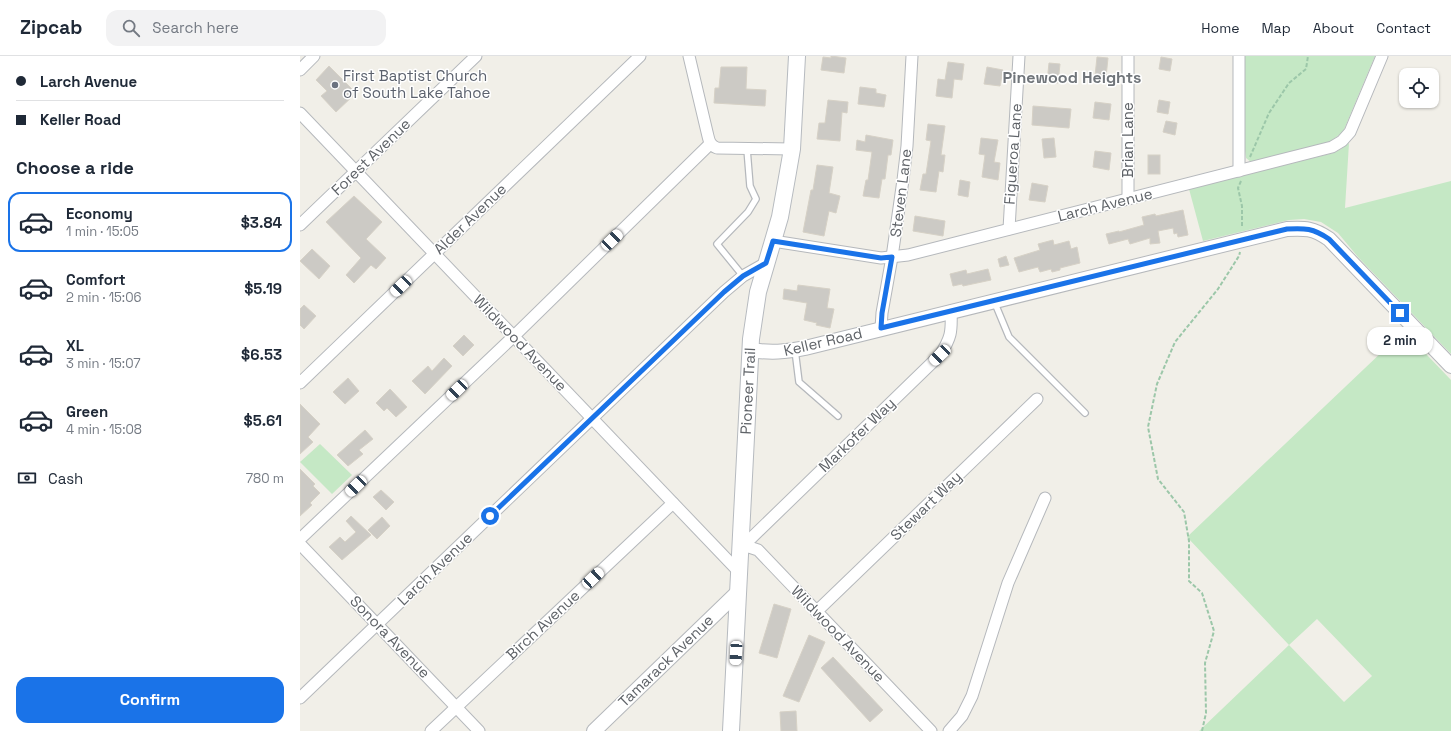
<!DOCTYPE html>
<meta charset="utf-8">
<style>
:root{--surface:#fff;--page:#f2f2f3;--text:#1f2937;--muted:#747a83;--line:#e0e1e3;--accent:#1a73e8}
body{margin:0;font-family:"Space Grotesk",sans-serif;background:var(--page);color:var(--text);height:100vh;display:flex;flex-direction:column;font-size:15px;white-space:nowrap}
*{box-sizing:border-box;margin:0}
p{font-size:13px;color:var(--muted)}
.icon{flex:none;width:22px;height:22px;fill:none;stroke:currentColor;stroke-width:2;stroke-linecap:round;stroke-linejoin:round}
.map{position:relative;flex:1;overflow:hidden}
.side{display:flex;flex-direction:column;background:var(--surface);width:300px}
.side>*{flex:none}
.banner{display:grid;align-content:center;height:88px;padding:0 16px;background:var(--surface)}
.buttons{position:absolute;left:1099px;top:12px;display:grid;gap:8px}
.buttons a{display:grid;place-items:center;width:40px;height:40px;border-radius:8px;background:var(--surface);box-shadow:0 1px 3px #0004;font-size:20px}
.end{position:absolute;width:18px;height:18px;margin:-9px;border:5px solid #1a73e8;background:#fff;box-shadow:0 0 0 2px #fff}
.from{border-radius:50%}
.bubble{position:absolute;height:28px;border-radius:12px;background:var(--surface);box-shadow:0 1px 3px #0004;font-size:13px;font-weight:800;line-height:28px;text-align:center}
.car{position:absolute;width:12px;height:24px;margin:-12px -6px;border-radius:5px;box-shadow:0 0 3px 1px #0007;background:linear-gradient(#fff 24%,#345 0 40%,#fff 0 76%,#345 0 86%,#fff 0)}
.banner b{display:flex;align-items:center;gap:14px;height:38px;font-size:15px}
.banner b+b{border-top:1px solid var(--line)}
.banner i{width:10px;height:10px;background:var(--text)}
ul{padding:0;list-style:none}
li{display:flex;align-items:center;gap:12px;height:60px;margin:0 8px 6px;padding:0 8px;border:2px solid transparent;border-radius:12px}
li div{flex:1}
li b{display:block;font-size:15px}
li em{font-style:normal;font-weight:800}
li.on{border-color:var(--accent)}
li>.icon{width:36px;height:36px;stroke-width:1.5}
h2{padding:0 16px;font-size:18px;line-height:48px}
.pay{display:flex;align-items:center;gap:10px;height:44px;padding:0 16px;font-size:15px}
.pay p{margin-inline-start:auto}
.button{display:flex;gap:8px;margin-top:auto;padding:8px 16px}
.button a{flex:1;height:46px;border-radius:12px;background:var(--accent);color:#fff;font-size:16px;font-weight:800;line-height:46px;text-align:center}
header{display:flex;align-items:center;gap:24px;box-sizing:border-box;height:56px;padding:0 20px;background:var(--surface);border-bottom:1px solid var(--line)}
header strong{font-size:19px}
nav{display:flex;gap:22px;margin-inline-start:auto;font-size:14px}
.search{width:280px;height:36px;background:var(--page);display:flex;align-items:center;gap:10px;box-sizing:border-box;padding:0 14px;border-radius:12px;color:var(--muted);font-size:15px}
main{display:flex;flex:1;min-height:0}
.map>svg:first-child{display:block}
.green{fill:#c5e8c5}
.building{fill:#cccac5;stroke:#d6d1c6}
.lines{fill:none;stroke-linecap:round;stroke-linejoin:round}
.service-casing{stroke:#b5b8bc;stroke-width:8}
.minor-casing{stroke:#b5b8bc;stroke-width:13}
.tertiary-casing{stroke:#b5b8bc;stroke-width:16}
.secondary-casing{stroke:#b6babf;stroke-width:18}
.path{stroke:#9cc7a9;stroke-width:2;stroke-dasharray:4 2;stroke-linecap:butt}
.service{stroke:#fff;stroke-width:5.5}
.minor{stroke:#fff;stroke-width:11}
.tertiary{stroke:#fff;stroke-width:14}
.secondary{stroke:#fff;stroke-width:16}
.route{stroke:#1a73e8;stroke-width:5}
.worship-dot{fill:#6b7280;stroke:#fff;stroke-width:1.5}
.labels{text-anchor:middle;stroke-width:3;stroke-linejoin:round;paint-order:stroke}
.worship-label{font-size:15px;fill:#5b616d;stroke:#fff;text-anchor:start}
.street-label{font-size:15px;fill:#5f6368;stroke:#fff}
.neighbourhood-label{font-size:16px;font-weight:bold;fill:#70757a;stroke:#fff}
</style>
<header>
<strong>Zipcab</strong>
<div class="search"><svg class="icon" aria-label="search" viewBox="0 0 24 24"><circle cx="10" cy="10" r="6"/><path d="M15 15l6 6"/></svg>Search here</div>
<nav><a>Home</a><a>Map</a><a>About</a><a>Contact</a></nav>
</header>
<main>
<section class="side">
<div class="banner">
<b><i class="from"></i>Larch Avenue</b>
<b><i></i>Keller Road</b>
</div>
<h2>Choose a ride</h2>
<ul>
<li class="on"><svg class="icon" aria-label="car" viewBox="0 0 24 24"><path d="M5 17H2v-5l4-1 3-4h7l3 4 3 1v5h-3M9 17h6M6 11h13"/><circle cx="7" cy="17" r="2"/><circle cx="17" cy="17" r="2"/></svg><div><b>Economy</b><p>1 min · 15:05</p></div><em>$3.84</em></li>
<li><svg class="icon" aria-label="car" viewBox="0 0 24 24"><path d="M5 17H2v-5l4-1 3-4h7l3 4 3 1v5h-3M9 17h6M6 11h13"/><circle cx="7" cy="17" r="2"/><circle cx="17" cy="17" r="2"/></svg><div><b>Comfort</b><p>2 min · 15:06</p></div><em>$5.19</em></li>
<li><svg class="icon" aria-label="car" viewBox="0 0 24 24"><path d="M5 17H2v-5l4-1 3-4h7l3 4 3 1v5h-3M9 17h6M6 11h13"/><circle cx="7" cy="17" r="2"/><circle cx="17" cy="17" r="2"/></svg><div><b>XL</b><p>3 min · 15:07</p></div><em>$6.53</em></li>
<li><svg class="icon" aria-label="car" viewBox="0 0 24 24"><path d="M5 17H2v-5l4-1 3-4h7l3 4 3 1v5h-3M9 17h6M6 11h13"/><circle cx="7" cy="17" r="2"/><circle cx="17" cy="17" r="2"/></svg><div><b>Green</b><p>4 min · 15:08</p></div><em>$5.61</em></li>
</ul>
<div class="pay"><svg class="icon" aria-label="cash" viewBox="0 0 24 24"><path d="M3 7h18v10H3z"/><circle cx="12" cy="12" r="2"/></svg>Cash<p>780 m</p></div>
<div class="button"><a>Confirm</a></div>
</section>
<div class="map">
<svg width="1151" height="675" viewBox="0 0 1151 675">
<rect width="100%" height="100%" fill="#f1efe8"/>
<g class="green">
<path d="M945,0H1075L1043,76L1028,87L951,106L946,102L945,95Z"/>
<path d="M1049,87L1045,152L1151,125V298L1058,201L1038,177L1021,166L1004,163L989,164L903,185L889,133L1033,97L1041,93Z"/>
<path d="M1104,275L1151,324V675H899L989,589L1044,646L1072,620L1017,563L989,589L887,481Z"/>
<path d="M20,388L52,419L32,438L0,406Z"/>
</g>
<g class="building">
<path d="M531,0L546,2L544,17L521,14L523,1L531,2Z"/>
<path d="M797,1L808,2L806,21L795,20Z"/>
<path d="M861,1L872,3L870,15L859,13Z"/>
<path d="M648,6L664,8L662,24L654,23L652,42L636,40L638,23L645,24Z"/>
<path d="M749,7L760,8L758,27L747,26Z"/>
<path d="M29,10L56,37L36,56L21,40L27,35L16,24Z"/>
<path d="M421,11H447L446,33L466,34L465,50L414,47L415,32H419Z"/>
<path d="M687,11L703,14L700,30L684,28Z"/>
<path d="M560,31L576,33V37L586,39L584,51L558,48Z"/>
<path d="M528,44L548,46L547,57L542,56L540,85L517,83L519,67H525Z"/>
<path d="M859,44L870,46L868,58L857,56Z"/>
<path d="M795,46L811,48L809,64L793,62Z"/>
<path d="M733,50L771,53L769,72L732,69Z"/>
<path d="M866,65L877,67L875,79L863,76Z"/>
<path d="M628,68L645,70L641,99H645L643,116L639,115L636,136L620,134L623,118H626L631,85L626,84Z"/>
<path d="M566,79L593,84L591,99H588L585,123H582L579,142L563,140L566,124H568L572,96L556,94L557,84L565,86Z"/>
<path d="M681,82L698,84L694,106L700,107L698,124L682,121L685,99L679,98Z"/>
<path d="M754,82L756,101L744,102L742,83Z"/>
<path d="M795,95L811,97L809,114L793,111Z"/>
<rect x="848" y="99" width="12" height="19"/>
<path d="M517,109L533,111L529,137L540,140L536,157L529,155L524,180L503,176L511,134H513Z"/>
<path d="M660,124L670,126L668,141L658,139Z"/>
<path d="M732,127L748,130L745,146L729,144Z"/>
<path d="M54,140L82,166L66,183L86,202L76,213L71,209L54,227L46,219L61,202L26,166Z"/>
<path d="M883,154L888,179L878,181L877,177L874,178L873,172L858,175L860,187L850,188V182L830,188L828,183L809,188L806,178L819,175V176L844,169L842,161L855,158L856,160Z"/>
<path d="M615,160L645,165L643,180L613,175Z"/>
<path d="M753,184L754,189L769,185L771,193L777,191L780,207L760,212V214L752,216L751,213L740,216L738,211L719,216L714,202L740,194L738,188Z"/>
<path d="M12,193L30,210L19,223L0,205Z"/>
<path d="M706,200L709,209L700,211L698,203Z"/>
<path d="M688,213L691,224L663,230L662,228L653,230L650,218L666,214L667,218Z"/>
<path d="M498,229L530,233L527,252L534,253L530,272L516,269L517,267L504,264L507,247L483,243L484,233L497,235Z"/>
<path d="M4,249L16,260L4,273L0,269V253Z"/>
<path d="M164,279L174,289L163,300L153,290Z"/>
<path d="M144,302L152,310L125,338L112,325L128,310L132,315Z"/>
<path d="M48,322L59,335L45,348L33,336Z"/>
<path d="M90,333L107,351L96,361L87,352L84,355L76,347Z"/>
<path d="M0,348L20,368L8,381L13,386L0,398Z"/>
<path d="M65,374L73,383L59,394L63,398L48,410L37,399Z"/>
<path d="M0,413L15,428L13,430L20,437L10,447L12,449L0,460Z"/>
<path d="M81,434L94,446L86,454L73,441Z"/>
<path d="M51,460L71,479L42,504L29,491L40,481L45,486L56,476L46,465Z"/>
<path d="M82,461L90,470L77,483L68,474Z"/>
<path d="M474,548L491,553L477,602L459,597Z"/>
<path d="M509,579L525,586L499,646L483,640Z"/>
<path d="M533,601L583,654L570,666L521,612Z"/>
<path d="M496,655L497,675H481L480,656Z"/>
</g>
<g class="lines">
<defs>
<g id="service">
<path d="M443,220L417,188L448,156L456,143L450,130L447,93"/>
<path d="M694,245L709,281L785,357"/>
<path d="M495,294L499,326L538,360"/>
</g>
<g id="minor">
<path d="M389,0L407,76C409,84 409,89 417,92L492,93"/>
<path d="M0,14L14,0"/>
<path d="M0,57L440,517"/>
<path d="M939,115V0"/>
<path d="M828,143V0"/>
<path d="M0,169L176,0"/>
<path d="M709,173L719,0"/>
<path d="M473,185L581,202L608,199L1032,91L1042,85L1050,76L1082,0"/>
<path d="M581,272L582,257L592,201L603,124L607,90L612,0"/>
<path d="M0,327L340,0"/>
<path d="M0,483L214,280L410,88"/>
<path d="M0,488L179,675"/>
<path d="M441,492L640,299C651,282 652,276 651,255"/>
<path d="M441,492L449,491L458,494L631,675"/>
<path d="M516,556L737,343"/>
<path d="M0,642L424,236L443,220L466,207"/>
<path d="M131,675L373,447"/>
<path d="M649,675L662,660L672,640L708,527L745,442"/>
</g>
<g id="tertiary">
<path d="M450,294C471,297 485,296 505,292L987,173C1005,172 1013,172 1029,183L1151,310"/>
<path d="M294,675L439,535"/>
</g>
<path id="secondary" d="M431,675L451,283L458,236L480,161L488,116L492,93L497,0"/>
</defs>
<use href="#service" class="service-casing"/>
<use href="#minor" class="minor-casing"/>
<use href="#tertiary" class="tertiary-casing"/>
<use href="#secondary" class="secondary-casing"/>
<g class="path">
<path d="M950,101L969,57L989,27L1006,13L1008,0"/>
<path d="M941,125L938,132L942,150V172"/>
<path d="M902,675L906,657L905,607L914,575L902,537L889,525V485L884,456L858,423L848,371L857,328L875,286L918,233L939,200L940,196"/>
</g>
<use href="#service" class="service"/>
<use href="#minor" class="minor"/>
<use href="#tertiary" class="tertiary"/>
<use href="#secondary" class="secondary"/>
</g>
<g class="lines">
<path class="route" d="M190,460L424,236L443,220L466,207L473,185L581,202L592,201L582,257L581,272L987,173C1005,172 1013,172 1029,183L1100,257"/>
</g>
<circle class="worship-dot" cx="35" cy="29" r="4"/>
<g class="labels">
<g class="worship-label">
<text x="43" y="25">First Baptist Church<tspan x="43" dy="17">of South Lake Tahoe</tspan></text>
</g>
<g class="street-label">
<text transform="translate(828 84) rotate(-90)" y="5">Brian Lane</text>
<text transform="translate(713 98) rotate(-86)" y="5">Figueroa Lane</text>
<text transform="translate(71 101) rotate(-44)" y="5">Forest Avenue</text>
<text transform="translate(601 137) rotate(-83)" y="5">Steven Lane</text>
<text transform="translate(805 149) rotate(-14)" y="5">Larch Avenue</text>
<text transform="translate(170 163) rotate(-44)" y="5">Alder Avenue</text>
<text transform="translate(523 286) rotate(-13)" y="5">Keller Road</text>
<text transform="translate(220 287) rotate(46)" y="5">Wildwood Avenue</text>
<text transform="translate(448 335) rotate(-87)" y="5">Pioneer Trail</text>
<text transform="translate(557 379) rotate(-44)" y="5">Markofer Way</text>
<text transform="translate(626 450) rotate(-44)" y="5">Stewart Way</text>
<text transform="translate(135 513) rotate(-44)" y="5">Larch Avenue</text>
<text transform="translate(243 569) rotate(-43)" y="5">Birch Avenue</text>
<text transform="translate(538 578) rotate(46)" y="5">Wildwood Avenue</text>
<text transform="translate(90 581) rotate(46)" y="5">Sonora Avenue</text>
<text transform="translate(366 605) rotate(-44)" y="5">Tamarack Avenue</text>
</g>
<g class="neighbourhood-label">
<text x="772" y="27">Pinewood Heights</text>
</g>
</g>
</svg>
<div class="buttons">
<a><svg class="icon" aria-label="locate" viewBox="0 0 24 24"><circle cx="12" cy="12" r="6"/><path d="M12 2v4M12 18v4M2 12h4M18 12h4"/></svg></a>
</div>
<i class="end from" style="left:190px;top:460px"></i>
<i class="end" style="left:1100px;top:257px"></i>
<div class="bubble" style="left:1067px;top:271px;width:66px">2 min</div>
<i class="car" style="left:312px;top:184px;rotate:46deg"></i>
<i class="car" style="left:101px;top:230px;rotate:226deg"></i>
<i class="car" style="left:640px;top:299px;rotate:226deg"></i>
<i class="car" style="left:157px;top:334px;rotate:226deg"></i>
<i class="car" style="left:56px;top:430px;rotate:226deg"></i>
<i class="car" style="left:293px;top:522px;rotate:47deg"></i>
<i class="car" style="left:436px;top:597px;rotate:183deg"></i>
</div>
</main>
